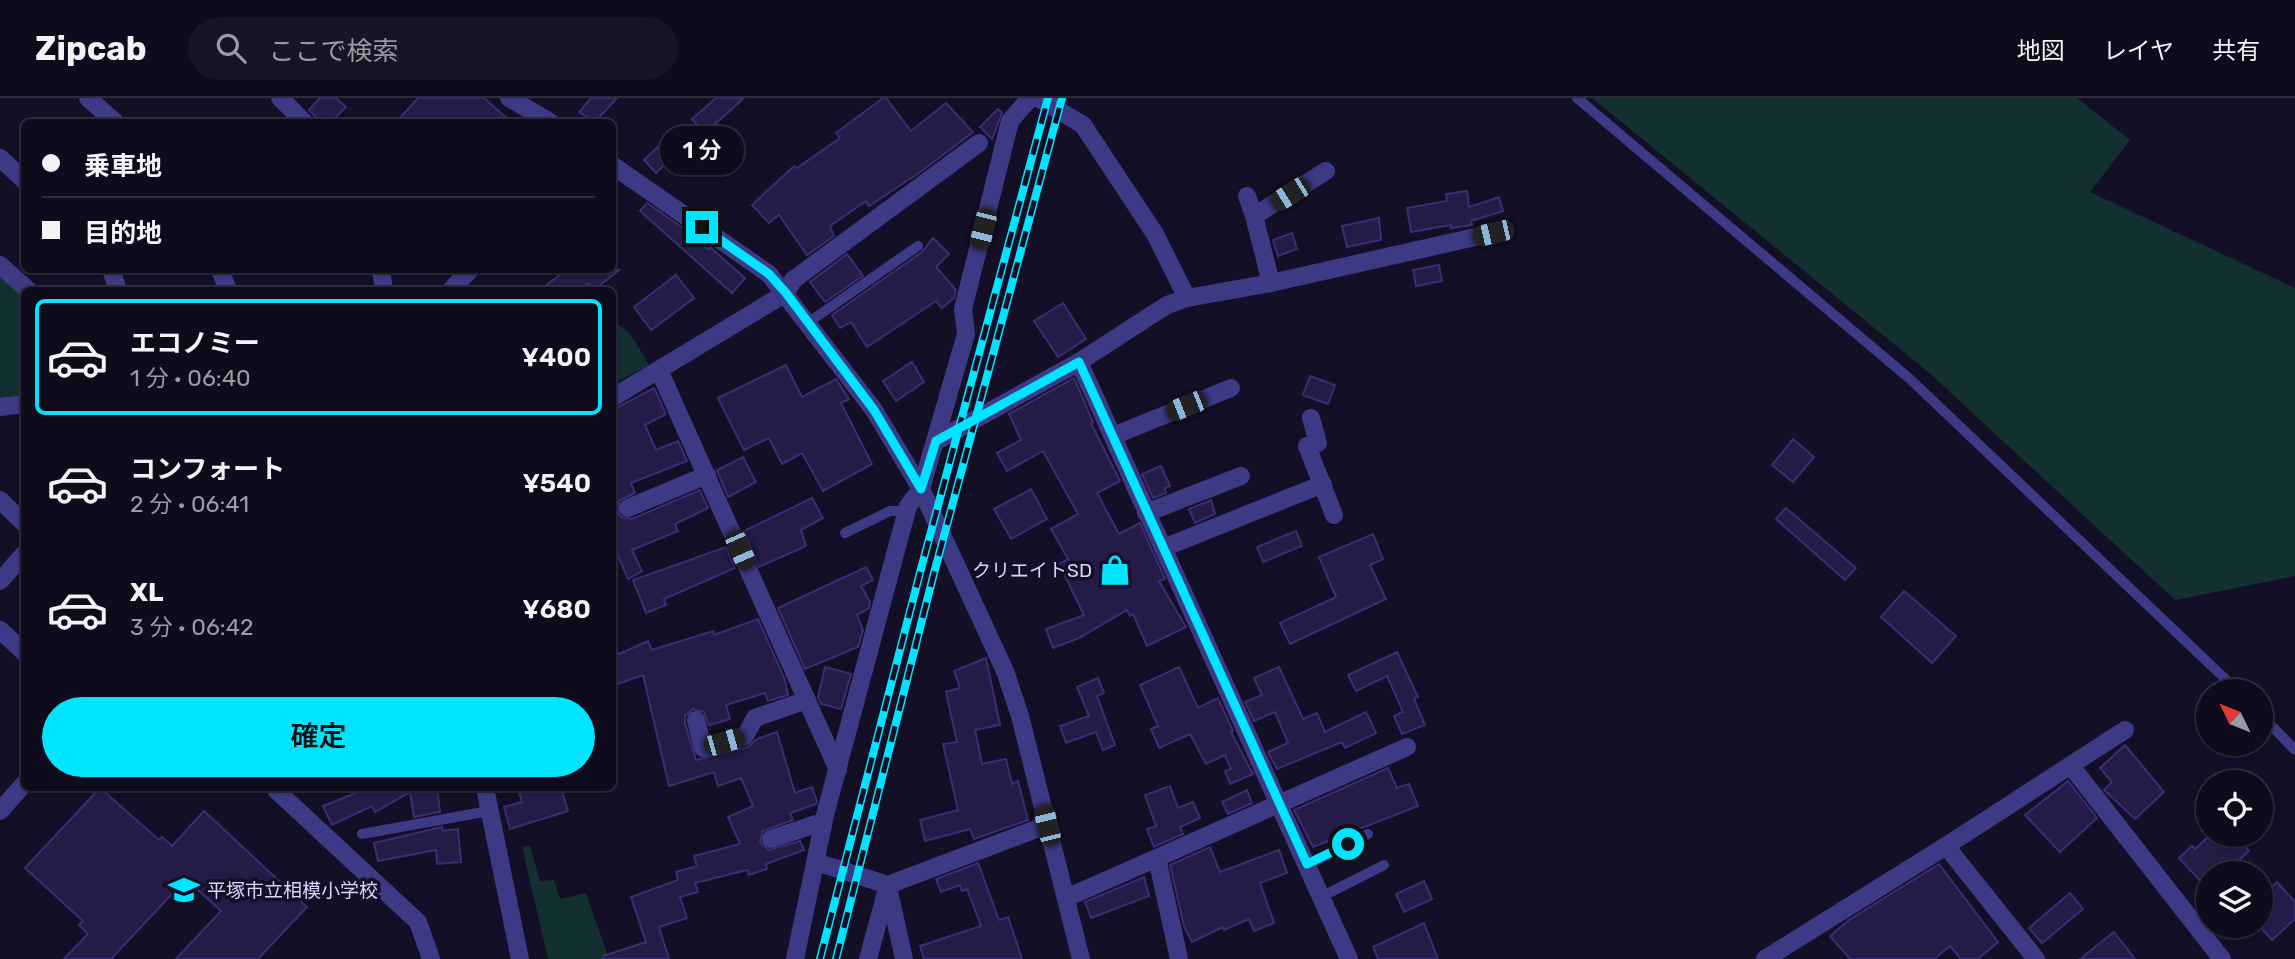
<!DOCTYPE html>
<html lang="ja">
<meta charset="utf-8">
<style>
:root{--surface:#0e0b1c;--page:#171425;--text:#f1f3f6;--muted:#9b9ba3;--line:#2e2b3b;--accent:#00e5ff}
body{margin:0;font-family:Rubik,"Noto Sans JP",sans-serif;background:var(--page);color:var(--text);height:100vh;display:flex;flex-direction:column;font-size:26px;white-space:nowrap}
*{box-sizing:border-box;margin:0}
p{font-size:23px;color:var(--muted)}
.icon{flex:none;width:38px;height:38px;fill:none;stroke:currentColor;stroke-width:2;stroke-linecap:round;stroke-linejoin:round}
.map{position:relative;flex:1;overflow:hidden}
.drawer{position:absolute;left:21px;top:189px;width:595px;height:504px;display:flex;flex-direction:column;background:var(--surface);border-radius:10px;box-shadow:0 2px 5px #0004,0 0 0 2px var(--line)}
.drawer>*{flex:none}
.banner{position:absolute;left:21px;top:21px;width:595px;height:154px;border-radius:10px;box-shadow:0 2px 5px #0004,0 0 0 2px var(--line);display:grid;align-content:center;height:154px;padding:0 21px;background:var(--surface)}
.needle{width:46px;rotate:313deg}
.controls{position:absolute;left:2196px;top:581px;display:grid;gap:14px}
.controls a{display:grid;place-items:center;width:77px;height:77px;border-radius:50%;background:var(--surface);box-shadow:0 2px 5px #0004,0 0 0 2px var(--line);font-size:35px}
.end{position:absolute;width:32px;height:32px;margin:-16px;border:9px solid #00e5ff;background:#111;box-shadow:0 0 0 4px #111}
.from{border-radius:50%}
.bubble{position:absolute;height:49px;border-radius:24px;background:var(--surface);box-shadow:0 2px 5px #0004,0 0 0 2px var(--line);font-size:23px;font-weight:600;line-height:49px;text-align:center}
.car{position:absolute;width:21px;height:42px;margin:-21px -10px;border-radius:9px;box-shadow:0 0 5px 2px #0007;background:linear-gradient(#222 24%,#8ab4d8 0 40%,#222 0 76%,#8ab4d8 0 86%,#222 0)}
.banner b{display:flex;align-items:center;gap:24px;height:66px;font-size:26px}
.banner b+b{border-top:2px solid var(--line)}
.banner i{width:18px;height:18px;background:var(--text)}
ul{padding:12px 0 0;list-style:none}
li{display:flex;align-items:center;gap:21px;height:116px;margin:0 14px 10px;padding:0 7px;border:4px solid transparent;border-radius:10px}
li div{flex:1}
li b{display:block;font-size:26px}
li em{font-style:normal;font-weight:600}
li.on{border-color:var(--accent)}
li>.icon{width:63px;height:63px;stroke-width:1.5}
.action{display:flex;gap:14px;margin-top:auto;padding:14px 21px}
.action a{flex:1;height:80px;border-radius:42px;background:var(--accent);color:#111;font-size:28px;font-weight:600;line-height:80px;text-align:center}
header{display:flex;align-items:center;gap:42px;box-sizing:border-box;height:98px;padding:0 35px;background:var(--surface);border-bottom:2px solid var(--line)}
header strong{font-size:33px}
nav{display:flex;gap:38px;margin-inline-start:auto;font-size:24px}
.search{width:490px;height:63px;background:var(--page);display:flex;align-items:center;gap:18px;box-sizing:border-box;padding:0 24px;border-radius:38px;color:var(--muted);font-size:26px}
.map>svg:first-child{display:block}
.green{fill:#12302f}
.building{fill:#241b47;stroke:#3b2d73;stroke-width:2}
.lines{fill:none;stroke-linecap:round;stroke-linejoin:round}
.service{stroke:#3d3a85;stroke-width:10}
.minor{stroke:#3d3a85;stroke-width:18}
.tertiary{stroke:#3d3a85;stroke-width:18}
.rail-casing{stroke:#00e5ff;stroke-width:8}
.rail{stroke:#130f26;stroke-width:5;stroke-dasharray:16;stroke-linecap:butt}
.route{stroke:#00e5ff;stroke-width:9}
.labels{text-anchor:middle;stroke-width:7;stroke-linejoin:round;paint-order:stroke}
.poi-label{font-size:19px;fill:#d9d4ff;stroke:#130f26;text-anchor:end}
</style>
<header>
<strong>Zipcab</strong>
<div class="search"><svg class="icon" aria-label="search" viewBox="0 0 24 24"><circle cx="10" cy="10" r="6"/><path d="M15 15l6 6"/></svg>ここで検索</div>
<nav><a>地図</a><a>レイヤ</a><a>共有</a></nav>
</header>
<div class="map">
<svg width="2295" height="861" viewBox="0 0 2295 861">
<rect width="100%" height="100%" fill="#130f26"/>
<g class="green">
<path d="M1592,0H2077L2130,42L2090,94L2295,190V478L2175,502L1927,273Z"/>
<path d="M0,176L24,198V298L0,302Z"/>
<path d="M613,222L631,237L649,267L613,286Z"/>
<path d="M530,748L540,783L554,782L560,801L586,795L609,861H548L522,749Z"/>
</g>
<g class="building">
<path d="M320,0H336L346,9L331,24H321L309,12Z"/>
<path d="M418,0H484L511,24H396Z"/>
<path d="M591,0H617L595,24L579,14Z"/>
<path d="M716,0H744L705,35L692,21Z"/>
<path d="M883,0H886L911,33L946,5L973,34L919,75L869,108L866,103L830,128L834,138L807,157L779,117L769,125L752,107L794,68L797,70L840,40L836,35Z"/>
<path d="M998,11L1002,15L992,41L980,29Z"/>
<path d="M662,45L674,57L656,75L644,62Z"/>
<path d="M1467,93L1469,109L1499,99L1503,113L1471,123L1472,127L1451,130V127L1411,134L1407,110L1447,103L1446,96Z"/>
<path d="M647,105L696,139L707,151L711,150L745,180L732,195L640,113Z"/>
<path d="M1379,120L1381,142L1347,149L1342,128Z"/>
<path d="M1292,135L1297,151L1278,158L1273,142Z"/>
<path d="M933,140L949,156L936,169L956,192L954,200L942,210L936,203L867,249L851,224L840,230L832,217L922,154Z"/>
<path d="M847,156L863,178L825,204L810,184Z"/>
<path d="M1439,167L1442,183L1416,188L1413,172Z"/>
<path d="M566,172H619L594,192L589,185L579,192H540Z"/>
<path d="M676,177L694,200L651,232L634,209Z"/>
<path d="M1063,205L1086,241L1058,259L1034,223Z"/>
<path d="M912,264L924,284L896,303L883,283Z"/>
<path d="M786,267L802,299L836,281L849,301L841,305L872,366L823,393L802,355L782,366L769,340L744,352L718,300Z"/>
<path d="M1310,278L1335,287L1328,306L1303,297Z"/>
<path d="M1074,280L1093,324L1091,325L1120,383L1097,395L1119,436L1140,425L1165,481L1159,483L1186,529L1147,548L1133,516L1130,518L1127,512L1079,540L1053,550L1046,531L1084,517L1059,466L1068,461L1051,431L1078,416L1043,353L1007,373L997,355L1021,342L1009,316Z"/>
<path d="M654,290L666,316L645,327L656,352L678,343L687,363L631,385L635,395L619,403L618,415L622,419L632,421L700,392L708,410L675,426L678,433L632,452L642,473L628,481L612,444V312Z"/>
<path d="M1793,341L1814,359L1793,384L1772,367Z"/>
<path d="M743,359L756,384L728,399L717,372Z"/>
<path d="M1161,368L1170,388L1165,390L1166,395L1153,400L1142,376Z"/>
<path d="M1031,391L1047,421L1011,441L994,411Z"/>
<path d="M812,400L823,420L801,432L806,448L759,469L744,433Z"/>
<path d="M1211,402L1215,416L1195,425L1189,411Z"/>
<path d="M1786,410L1856,470L1845,482L1776,421Z"/>
<path d="M1296,433L1302,448L1263,464L1257,449Z"/>
<path d="M1373,436L1383,461L1370,467L1386,501L1290,546L1280,525L1336,499L1319,459Z"/>
<path d="M726,449L735,470L664,501L666,507L646,515L633,482Z"/>
<path d="M866,469L873,482L861,488L870,504L869,510L857,517L863,532L858,549L805,571L778,510Z"/>
<path d="M1904,493L1956,538L1932,565L1881,519Z"/>
<path d="M758,521L785,582L788,597L768,603L765,595L726,607L730,621L709,627L704,614L693,611L685,618V625L696,662L748,649L757,641L777,634L795,695L812,689L817,703L816,706L790,715L793,722L763,733L760,744L769,752L800,743L804,752L766,766L767,771L749,777L747,772L695,785L698,794L680,799L687,820L659,829L669,861H603V858L646,844L631,799L678,782L676,774L697,768L694,758L740,746L728,719L753,708L741,680L718,688L714,674L669,688L643,577L612,588V559L648,543L652,552L713,533L714,537Z"/>
<path d="M1397,554L1418,599L1414,601L1425,627L1402,636L1394,618L1403,614L1387,578L1356,593L1348,577Z"/>
<path d="M986,560L1000,627L975,632L982,666L1006,661L1012,686L1018,683L1028,722L974,741L970,731L925,743L920,722L958,712L943,646L957,644L946,594L960,590L954,573Z"/>
<path d="M825,569L851,576L841,611L821,606L818,599Z"/>
<path d="M1179,569L1198,610L1218,600L1233,633L1231,634L1253,676L1230,686L1225,673L1231,671L1225,657L1206,666L1190,636L1159,650L1151,631L1158,628L1140,587Z"/>
<path d="M1279,569L1303,621L1317,615L1325,634L1366,614L1376,635L1345,650L1342,644L1277,671L1268,654L1288,645L1275,614L1254,623L1245,604L1262,597L1254,580Z"/>
<path d="M1098,580L1104,595L1097,598L1115,647L1103,652L1096,634L1066,645L1060,628L1089,618L1077,589Z"/>
<path d="M2125,647L2164,694L2135,721L2104,692L2112,684L2100,670Z"/>
<path d="M1388,670L1397,690L1409,686L1418,708L1313,749L1294,712Z"/>
<path d="M2068,683L2097,720L2060,754L2025,717Z"/>
<path d="M1170,688L1178,710L1193,704L1200,720L1180,729L1183,736L1154,749L1147,731L1156,728L1145,697Z"/>
<path d="M100,690L159,742L162,739L172,748L204,713L307,809L258,861H176L221,813L186,781L111,861H64L88,836L79,827L83,823L25,770Z"/>
<path d="M368,690H437L440,714L414,719L410,694L375,714L372,708L332,727L323,708Z"/>
<path d="M518,690H561L568,713L510,731L504,709L522,704Z"/>
<path d="M1247,692L1252,705L1228,716L1222,704Z"/>
<path d="M442,729L443,733L458,731L461,764L437,766L436,752L378,763L374,745Z"/>
<path d="M2210,737H2233L2249,753L2225,775H2208V791L2179,760L2192,748L2195,751Z"/>
<path d="M1210,749L1220,774L1279,752L1287,775L1260,785L1274,825L1254,833L1249,821L1224,832L1223,829L1192,844L1184,828L1170,767Z"/>
<path d="M978,765L999,822L1008,819L1022,861H924L920,848L981,828L967,791L962,793L960,787L941,794L936,781Z"/>
<path d="M1939,766L1998,844L1978,861H1961L1950,848L1934,861H1850L1830,838L1849,822Z"/>
<path d="M1144,779L1149,798L1091,820L1085,804Z"/>
<path d="M1424,783L1432,801L1404,814L1396,796Z"/>
<path d="M2277,784L2295,804V821L2272,842L2261,830V799Z"/>
<path d="M2070,795L2083,811L2042,845L2029,830Z"/>
<path d="M1424,825L1438,861H1378L1373,849Z"/>
<path d="M2114,834L2135,861H2080Z"/>
</g>
<g class="lines">
<g class="service">
<path d="M1577,0L1910,281L2238,593"/>
<path d="M809,224L918,148"/>
<path d="M845,435L890,413H906"/>
<path d="M2261,617L2295,652"/>
<path d="M362,736L489,713"/>
<path d="M1307,767L1368,736"/>
<path d="M1321,799L1384,767"/>
</g>
<g class="minor">
<path d="M88,0L115,24"/>
<path d="M280,0L304,24"/>
<path d="M0,60L24,82"/>
<path d="M1247,98L1254,118"/>
<path d="M0,167L28,192"/>
<path d="M111,172L118,192"/>
<path d="M220,172L228,192"/>
<path d="M381,172L384,192"/>
<path d="M1271,185L1254,118L1326,73"/>
<path d="M451,192L470,172"/>
<path d="M786,195L793,182L979,45"/>
<path d="M1187,200L1271,185L1493,135"/>
<path d="M1079,264L1349,861"/>
<path d="M659,272L838,672"/>
<path d="M0,309L24,306"/>
<path d="M1311,320L1318,345L1307,348L1334,417"/>
<path d="M1113,338L1231,290"/>
<path d="M936,343L1079,264L1167,207L1187,200L1155,136L1083,27L1038,0"/>
<path d="M0,402L24,425"/>
<path d="M628,410L707,377"/>
<path d="M1146,415L1241,378"/>
<path d="M1163,450L1323,386"/>
<path d="M0,483L24,456"/>
<path d="M696,622L703,650L745,638L755,620L807,602"/>
<path d="M278,690L276,692L418,824L431,861"/>
<path d="M485,690L520,861"/>
<path d="M771,741L816,726L823,728"/>
<path d="M1157,760L1407,649"/>
<path d="M816,764L888,787L1047,727"/>
<path d="M888,789L904,861"/>
<path d="M1066,800L1157,760L1179,861"/>
<path d="M795,861L825,717L908,408L921,391L966,236L963,211L1010,23L1030,0"/>
<path d="M868,861L888,787"/>
<path d="M1765,861L1946,748"/>
<path d="M2036,861L1946,748L2125,632"/>
</g>
<g class="tertiary">
<path d="M509,0L550,24"/>
<path d="M612,67L769,176L874,312L921,391L1005,573L1020,618L1081,861"/>
<path d="M612,300L786,195"/>
<path d="M0,532L24,554"/>
<path d="M2071,668L2222,861"/>
<path d="M0,713L24,686"/>
</g>
<defs>
<g id="rail">
<path d="M820,861L922,467L1048,0"/>
<path d="M836,861L934,475L1062,0"/>
</g>
</defs>
<use href="#rail" class="rail-casing"/>
<use href="#rail" class="rail"/>
</g>
<g class="lines">
<path class="route" d="M702,129L769,176L786,195L874,312L921,391L936,343L1079,264L1307,766L1348,746"/>
</g>
<defs>
<symbol id="shop-bare" viewBox="-9 -9 18 18"><path d="M-5-2.5h2.3a2.7 3.5 0 0 1 5.4 0H5L5.5 6h-11ZM-1.5-2.5h3a1.5 2.3 0 0 0-3 0Z" fill="#00e5ff" stroke="#130f26" stroke-width="2.5" paint-order="stroke"/></symbol>
<symbol id="school-bare" viewBox="-9 -9 18 18"><path d="M0-5L7-2L0 1L-7-2ZM-4 1L0 2.5L4 1V4Q0 6-4 4Z" fill="#00e5ff" stroke="#130f26" stroke-width="2.5" paint-order="stroke"/></symbol>
</defs>
<g fill-rule="evenodd">
<use href="#shop-bare" x="1093" y="450" width="44" height="44"/>
<use href="#school-bare" x="162" y="770" width="44" height="44"/>
</g>
<g class="labels">
<g class="poi-label">
<text x="1092" y="479">クリエイトSD</text>
<text x="207" y="799" text-anchor="start">平塚市立相模小学校</text>
</g>
</g>
</svg>
<div class="controls">
<a><svg class="needle" viewBox="-14 -14 28 28"><path d="M0-13l5 13h-10z" fill="#e53935"/><path d="M0 13l5-13h-10z" fill="#9b9ba3"/></svg></a>
<a><svg class="icon" aria-label="locate" viewBox="0 0 24 24"><circle cx="12" cy="12" r="6"/><path d="M12 2v4M12 18v4M2 12h4M18 12h4"/></svg></a>
<a><svg class="icon" aria-label="layers" viewBox="0 0 24 24"><path d="M12 4l9 5-9 5-9-5zM3 14l9 5 9-5"/></svg></a>
</div>
<i class="end from" style="left:1348px;top:746px"></i>
<i class="end" style="left:702px;top:129px"></i>
<div class="bubble" style="left:660px;top:28px;width:84px">1 分</div>
<i class="car" style="left:1290px;top:96px;rotate:238deg"></i>
<i class="car" style="left:983px;top:131px;rotate:194deg"></i>
<i class="car" style="left:1493px;top:135px;rotate:257deg"></i>
<i class="car" style="left:1186px;top:308px;rotate:248deg"></i>
<i class="car" style="left:740px;top:452px;rotate:156deg"></i>
<i class="car" style="left:724px;top:644px;rotate:74deg"></i>
<i class="car" style="left:1047px;top:727px;rotate:346deg"></i>
<div class="banner">
<b><i class="from"></i>乗車地</b>
<b><i></i>目的地</b>
</div>
<section class="drawer">
<ul>
<li class="on"><svg class="icon" aria-label="car" viewBox="0 0 24 24"><path d="M5 17H2v-5l4-1 3-4h7l3 4 3 1v5h-3M9 17h6M6 11h13"/><circle cx="7" cy="17" r="2"/><circle cx="17" cy="17" r="2"/></svg><div><b>エコノミー</b><p>1 分 · 06:40</p></div><em>¥400</em></li>
<li><svg class="icon" aria-label="car" viewBox="0 0 24 24"><path d="M5 17H2v-5l4-1 3-4h7l3 4 3 1v5h-3M9 17h6M6 11h13"/><circle cx="7" cy="17" r="2"/><circle cx="17" cy="17" r="2"/></svg><div><b>コンフォート</b><p>2 分 · 06:41</p></div><em>¥540</em></li>
<li><svg class="icon" aria-label="car" viewBox="0 0 24 24"><path d="M5 17H2v-5l4-1 3-4h7l3 4 3 1v5h-3M9 17h6M6 11h13"/><circle cx="7" cy="17" r="2"/><circle cx="17" cy="17" r="2"/></svg><div><b>XL</b><p>3 分 · 06:42</p></div><em>¥680</em></li>
</ul>
<div class="action"><a>確定</a></div>
</section>
</div>
